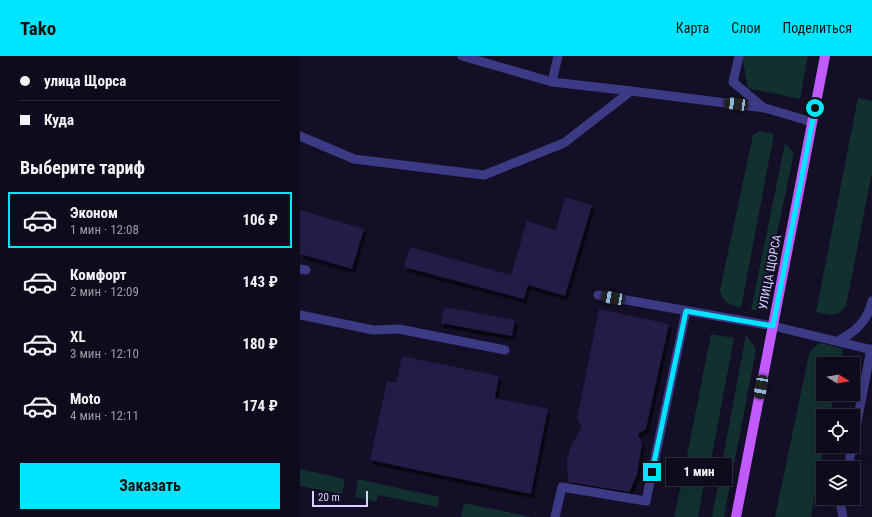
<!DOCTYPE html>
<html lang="ru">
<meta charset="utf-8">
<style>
:root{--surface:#0e0b1c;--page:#1c1929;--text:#f1f3f6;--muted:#9b9ba3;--line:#2e2b3b;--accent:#00e5ff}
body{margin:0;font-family:"Roboto Condensed",sans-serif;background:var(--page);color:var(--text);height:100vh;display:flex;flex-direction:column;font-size:15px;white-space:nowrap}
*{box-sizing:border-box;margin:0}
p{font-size:13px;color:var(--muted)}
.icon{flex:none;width:22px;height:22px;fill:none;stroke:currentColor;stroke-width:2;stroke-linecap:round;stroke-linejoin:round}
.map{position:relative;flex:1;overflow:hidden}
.sheet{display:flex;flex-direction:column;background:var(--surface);width:300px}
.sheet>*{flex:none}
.hud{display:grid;align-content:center;height:88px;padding:0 20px;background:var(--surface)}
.needle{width:26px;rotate:101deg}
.controls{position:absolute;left:516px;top:301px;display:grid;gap:8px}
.controls a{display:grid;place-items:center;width:44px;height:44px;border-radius:0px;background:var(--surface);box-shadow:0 4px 16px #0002,0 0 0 1px var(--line);font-size:20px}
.scale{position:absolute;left:12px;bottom:10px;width:56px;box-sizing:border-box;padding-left:4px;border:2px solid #d9d4ff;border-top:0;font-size:11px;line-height:14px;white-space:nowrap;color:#d9d4ff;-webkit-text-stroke:3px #130f26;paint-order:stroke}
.end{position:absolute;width:18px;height:18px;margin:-9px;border:5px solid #00e5ff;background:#111;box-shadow:0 0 0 2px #111}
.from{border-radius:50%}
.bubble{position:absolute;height:28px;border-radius:0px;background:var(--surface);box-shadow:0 4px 16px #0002,0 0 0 1px var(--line);font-size:13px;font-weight:700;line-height:28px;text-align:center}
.car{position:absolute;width:12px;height:24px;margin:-12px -6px;border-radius:5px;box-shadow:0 0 3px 1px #0007;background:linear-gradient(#222 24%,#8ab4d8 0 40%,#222 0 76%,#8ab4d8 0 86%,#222 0)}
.hud b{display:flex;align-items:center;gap:14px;height:38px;font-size:15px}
.hud b+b{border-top:1px solid var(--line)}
.hud i{width:10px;height:10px;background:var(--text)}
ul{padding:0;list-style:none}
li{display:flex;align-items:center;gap:12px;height:56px;margin:0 8px 6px;padding:0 12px;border:2px solid transparent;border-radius:0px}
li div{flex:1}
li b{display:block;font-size:15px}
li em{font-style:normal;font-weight:700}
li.active{border-color:var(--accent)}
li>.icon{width:36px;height:36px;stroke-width:1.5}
h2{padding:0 20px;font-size:18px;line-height:48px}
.primary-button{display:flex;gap:8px;margin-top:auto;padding:8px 20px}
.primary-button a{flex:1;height:46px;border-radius:0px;background:var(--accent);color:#111;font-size:16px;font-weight:700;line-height:46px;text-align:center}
header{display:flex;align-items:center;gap:24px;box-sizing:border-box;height:56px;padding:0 20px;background:var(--accent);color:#111}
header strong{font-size:19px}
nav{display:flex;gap:22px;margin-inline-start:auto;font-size:14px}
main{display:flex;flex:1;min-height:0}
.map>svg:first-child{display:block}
.green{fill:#12302f}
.building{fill:#241b47;filter:url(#shadow)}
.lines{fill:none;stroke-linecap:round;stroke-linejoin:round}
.lane{stroke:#3d3a85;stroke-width:9}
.primary{stroke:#c25bff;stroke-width:10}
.route{stroke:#00e5ff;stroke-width:5}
.labels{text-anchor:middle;stroke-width:4;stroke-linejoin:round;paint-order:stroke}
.street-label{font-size:12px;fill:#d9d4ff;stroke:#130f26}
</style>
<header>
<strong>Tako</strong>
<nav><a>Карта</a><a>Слои</a><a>Поделиться</a></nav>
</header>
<main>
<section class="sheet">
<div class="hud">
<b><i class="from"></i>улица Щорса</b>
<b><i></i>Куда</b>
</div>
<h2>Выберите тариф</h2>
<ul>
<li class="active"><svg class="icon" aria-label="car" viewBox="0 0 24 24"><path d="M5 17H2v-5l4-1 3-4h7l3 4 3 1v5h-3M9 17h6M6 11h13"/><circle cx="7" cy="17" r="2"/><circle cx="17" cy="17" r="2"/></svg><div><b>Эконом</b><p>1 мин · 12:08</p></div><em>106 ₽</em></li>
<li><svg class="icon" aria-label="car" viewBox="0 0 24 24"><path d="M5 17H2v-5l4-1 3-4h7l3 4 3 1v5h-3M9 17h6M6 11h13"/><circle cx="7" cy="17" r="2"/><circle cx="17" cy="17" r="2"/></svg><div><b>Комфорт</b><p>2 мин · 12:09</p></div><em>143 ₽</em></li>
<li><svg class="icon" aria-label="car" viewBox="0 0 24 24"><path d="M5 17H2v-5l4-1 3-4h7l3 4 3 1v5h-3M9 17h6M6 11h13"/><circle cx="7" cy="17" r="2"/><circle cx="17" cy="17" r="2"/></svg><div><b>XL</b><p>3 мин · 12:10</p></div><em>180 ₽</em></li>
<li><svg class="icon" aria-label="car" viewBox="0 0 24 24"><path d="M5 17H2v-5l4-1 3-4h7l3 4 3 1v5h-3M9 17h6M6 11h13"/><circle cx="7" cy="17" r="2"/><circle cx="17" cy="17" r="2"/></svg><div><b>Moto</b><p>4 мин · 12:11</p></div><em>174 ₽</em></li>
</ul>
<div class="primary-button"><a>Заказать</a></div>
</section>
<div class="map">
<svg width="572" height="461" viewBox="0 0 572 461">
<defs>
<filter id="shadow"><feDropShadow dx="2.5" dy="4.5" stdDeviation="0" flood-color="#0009"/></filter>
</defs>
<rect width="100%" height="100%" fill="#130f26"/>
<g class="green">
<path d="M442,0H508L500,43L448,32Z"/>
<path d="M558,42L572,45V116L546,250L538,258L530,259L516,256Z"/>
<path d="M459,75L474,78L441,252C429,249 423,247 420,234L453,79Z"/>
<path d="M485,87L494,97L462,248L456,254H451Z"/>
<path d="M411,278L434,282L410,410L386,405Z"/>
<path d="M446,279L456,293L424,461H412Z"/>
<path d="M521,287L543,293L540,308H523V338H534L530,360H523L524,390L511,461H475L509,298L514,291Z"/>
<path d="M0,413L45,423L42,438L0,430Z"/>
<path d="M58,423L139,441L137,451L78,439L76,446L55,441Z"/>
<path d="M382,424L404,429L398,461H374Z"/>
<path d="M164,447L231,461H161Z"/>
</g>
<g class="building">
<path d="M265,141L292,149L265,240L228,229L224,243L104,211L110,191L211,219L227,165L256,174Z"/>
<path d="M0,154L64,173L52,213L0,198Z"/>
<path d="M144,251L215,264L212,280L141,267Z"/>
<path d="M299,253L369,268L346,373L338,378L342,387L337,419L329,436L268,426L267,405L270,392L282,371L277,363Z"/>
<path d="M102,300L199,320L195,342L248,353L231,438L70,404L87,325L96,327Z"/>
</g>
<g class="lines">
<g class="lane">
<path d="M162,0L252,26"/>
<path d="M258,0L252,26L331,35"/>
<path d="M439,0L433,26L464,52"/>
<path d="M0,80L54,103L184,119L264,87L331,35L465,52L512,66"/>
<path d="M0,213L6,214"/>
<path d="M298,239L473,270L572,294"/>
<path d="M0,259L73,274L99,273L205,294"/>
<path d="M538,285C555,276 568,265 572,245"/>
<path d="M553,387L571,293"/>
<path d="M548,412L552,390"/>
<path d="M542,442L541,450L543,461"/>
<path d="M255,461L262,431L346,445L386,255"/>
</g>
<path class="primary" d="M436,461L525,0"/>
</g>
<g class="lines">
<path class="route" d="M352,416L386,255L473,270L515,52"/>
</g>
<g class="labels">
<g class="street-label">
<text transform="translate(470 216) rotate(-79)" y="4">УЛИЦА ЩОРСА</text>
</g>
</g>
</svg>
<div class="controls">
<a><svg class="needle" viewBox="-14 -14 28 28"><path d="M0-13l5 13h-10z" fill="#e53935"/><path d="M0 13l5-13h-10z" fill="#9b9ba3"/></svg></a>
<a><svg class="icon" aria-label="locate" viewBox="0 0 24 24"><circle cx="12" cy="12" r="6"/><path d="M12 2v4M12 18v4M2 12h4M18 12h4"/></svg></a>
<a><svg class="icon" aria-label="layers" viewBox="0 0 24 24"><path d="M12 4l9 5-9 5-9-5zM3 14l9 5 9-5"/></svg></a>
</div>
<div class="scale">20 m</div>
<i class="end from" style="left:515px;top:52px"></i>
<i class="end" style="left:352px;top:416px"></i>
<div class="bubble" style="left:366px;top:402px;width:66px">1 мин</div>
<i class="car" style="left:436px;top:48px;rotate:277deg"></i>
<i class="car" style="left:313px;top:242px;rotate:280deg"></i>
<i class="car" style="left:461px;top:331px;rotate:190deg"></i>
</div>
</main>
